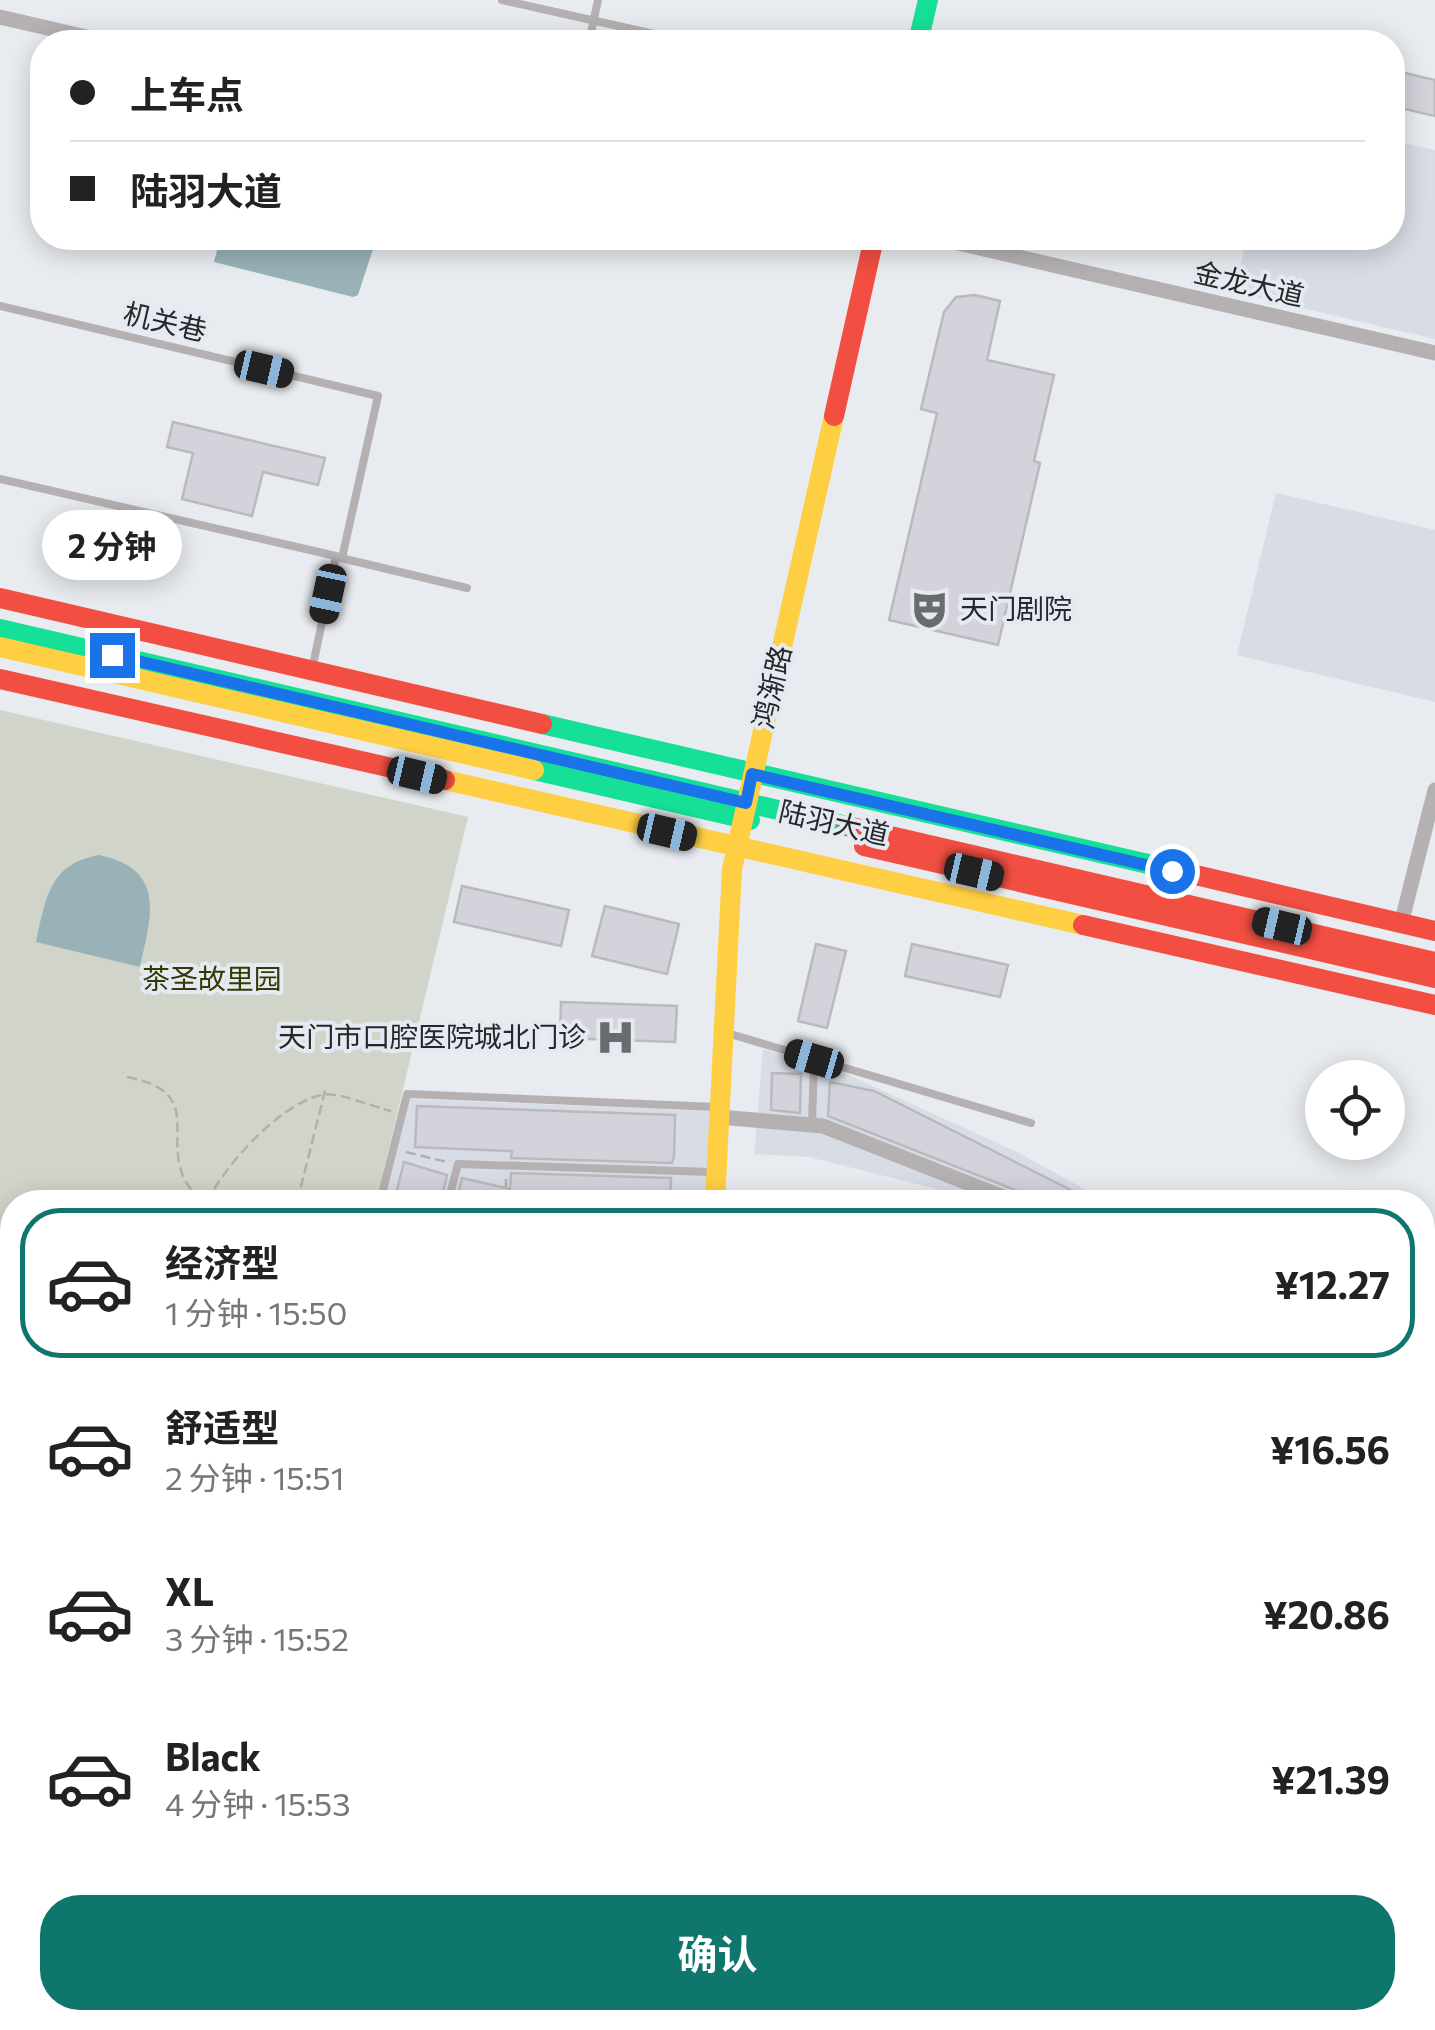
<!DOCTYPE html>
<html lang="zh">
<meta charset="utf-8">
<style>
:root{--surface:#fff;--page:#f6f6f6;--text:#222;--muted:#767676;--line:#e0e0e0;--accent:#0f766e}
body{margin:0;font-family:Commissioner,"Noto Sans SC",sans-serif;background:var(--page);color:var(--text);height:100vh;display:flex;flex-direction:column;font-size:38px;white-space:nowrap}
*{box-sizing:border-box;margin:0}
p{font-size:32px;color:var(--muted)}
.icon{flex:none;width:55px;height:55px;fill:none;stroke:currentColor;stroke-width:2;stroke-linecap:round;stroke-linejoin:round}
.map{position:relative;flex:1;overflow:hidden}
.details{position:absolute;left:0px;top:1190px;width:1435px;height:840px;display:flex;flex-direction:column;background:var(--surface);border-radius:40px 40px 0 0;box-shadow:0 5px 25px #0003}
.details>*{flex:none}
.banner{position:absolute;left:30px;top:30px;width:1375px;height:220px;border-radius:40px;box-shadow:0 5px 25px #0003;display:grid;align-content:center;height:220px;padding:0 40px;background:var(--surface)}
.controls{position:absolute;left:1305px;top:1060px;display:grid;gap:20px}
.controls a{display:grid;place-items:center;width:100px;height:100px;border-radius:50%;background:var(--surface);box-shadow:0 5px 25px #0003;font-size:50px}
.end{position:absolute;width:45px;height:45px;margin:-22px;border:12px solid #1a73e8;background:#fff;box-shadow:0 0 0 5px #fff}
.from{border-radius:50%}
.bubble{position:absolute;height:70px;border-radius:35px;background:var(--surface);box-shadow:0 5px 25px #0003;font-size:32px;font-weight:700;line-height:70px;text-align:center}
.car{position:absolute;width:30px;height:60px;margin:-30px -15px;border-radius:12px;box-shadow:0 0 8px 2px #0007;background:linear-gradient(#222 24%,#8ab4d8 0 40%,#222 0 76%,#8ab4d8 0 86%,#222 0)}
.banner b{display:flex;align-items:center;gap:35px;height:95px;font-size:38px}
.banner b+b{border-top:2px solid var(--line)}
.banner i{width:25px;height:25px;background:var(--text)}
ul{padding:18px 0 0;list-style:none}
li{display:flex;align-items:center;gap:30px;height:150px;margin:0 20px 15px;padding:0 20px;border:5px solid transparent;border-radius:40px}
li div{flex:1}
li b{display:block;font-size:38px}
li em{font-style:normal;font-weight:700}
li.selected{border-color:var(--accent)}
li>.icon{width:90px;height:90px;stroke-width:1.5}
.primary-button{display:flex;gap:20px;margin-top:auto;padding:20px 40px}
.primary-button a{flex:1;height:115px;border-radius:40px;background:var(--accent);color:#fff;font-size:40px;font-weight:700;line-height:115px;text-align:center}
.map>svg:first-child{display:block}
.built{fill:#d7dce5}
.green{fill:#d1d5c9}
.water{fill:#98b2b8}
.building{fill:#d4d3db;stroke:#b9babd;stroke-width:2.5}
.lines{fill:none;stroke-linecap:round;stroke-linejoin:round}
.path{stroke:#b1afb0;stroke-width:2.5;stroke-dasharray:10 5;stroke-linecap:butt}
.lane{stroke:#b5b1b3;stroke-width:8}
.street{stroke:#b5b1b3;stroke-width:15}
.fast{stroke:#16e098;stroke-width:20}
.slow{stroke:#ffcf43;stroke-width:20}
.jam{stroke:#f24e42;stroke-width:20}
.route{stroke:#1a73e8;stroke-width:12}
.labels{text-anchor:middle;stroke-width:8;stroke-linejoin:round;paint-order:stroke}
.street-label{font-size:28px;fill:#252729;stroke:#e5eaf2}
.poi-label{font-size:28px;fill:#252729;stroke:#e5eaf2;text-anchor:start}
.park-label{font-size:28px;fill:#353a04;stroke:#e5eaf2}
</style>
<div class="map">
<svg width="1435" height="2030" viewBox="0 0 1435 2030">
<rect width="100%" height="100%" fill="#e8ebef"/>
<g class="built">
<path d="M1393,141L1435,150V339L1234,292L1247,238H1392Z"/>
<path d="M1276,493L1435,530V702L1237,655Z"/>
<path d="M763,1049L833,1068L1017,1152L1108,1202H989L809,1157L754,1154Z"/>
<path d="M408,1099L711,1111L707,1202H384Z"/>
<path d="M0,1535L12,1538V1682L0,1681Z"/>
</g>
<path class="green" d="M0,710L468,817L376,1202H12V1521L0,1518Z"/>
<g class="water">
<path d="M220,238H368L374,246L358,295L353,297L214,262Z"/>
<path d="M99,855C166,869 152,915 140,967L36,942C46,898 49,864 99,855Z"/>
</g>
<g class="building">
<path d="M1392,70L1435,80V116L1392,106Z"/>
<path d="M975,295L1000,301L987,360L1054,375L1034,461L1040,463L998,645L889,620L937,413L921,409L944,312L956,297Z"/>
<path d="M173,422L325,458L318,485L263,472L252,516L182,499L193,453L167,447Z"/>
<path d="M462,886L569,910L561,946L454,922Z"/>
<path d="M605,906L679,924L667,974L592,956Z"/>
<path d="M816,944L846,951L827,1028L798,1021Z"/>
<path d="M912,944L1008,965L1000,997L905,976Z"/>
<path d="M561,1002L677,1006L675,1042L560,1038Z"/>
<path d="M772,1073L801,1074L800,1113L771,1110Z"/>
<path d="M830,1082L874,1091L1095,1202H1035L1020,1192L828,1116Z"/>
<path d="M417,1106L675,1115L674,1156L672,1163L511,1158L512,1151L415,1147Z"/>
<path d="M404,1162L447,1175L441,1202H394Z"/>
<path d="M511,1173L671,1178L670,1202H456L462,1178L510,1189Z"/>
</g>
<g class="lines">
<g class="path">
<path d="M127,1077C203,1092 165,1131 183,1176C187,1186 195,1194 202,1202"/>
<path d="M406,1152L447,1162"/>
<path d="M207,1202C224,1166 280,1104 321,1095C339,1091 372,1107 391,1111"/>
<path d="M297,1202L326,1087"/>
<path d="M506,1202V1179"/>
</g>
<g class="lane">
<path d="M502,0L690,42"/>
<path d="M589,42L598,0"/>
<path d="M0,306L378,396L342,558"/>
<path d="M0,479L336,556L313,665"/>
<path d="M341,558L467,588"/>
<path d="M727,1033L1031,1123"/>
<path d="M812,1123L814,1059"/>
<path d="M380,1202L407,1094L716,1107"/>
<path d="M448,1202L458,1164L712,1172"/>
<path d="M0,1529L12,1532"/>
<path d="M0,1693L12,1694"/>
<path d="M0,1767L12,1768"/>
<path d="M0,1822L12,1824"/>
<path d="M1246,2018V2030"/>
<path d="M312,2030L313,2018"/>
<path d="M928,2030L929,2018"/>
</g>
<g class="street">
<path d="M0,17L108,42"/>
<path d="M936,238L1435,353"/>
<path d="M1401,924L1435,790"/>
<path d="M719,1117L823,1126L1016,1202"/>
<path d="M1422,1429L1435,1436"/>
<path d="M1201,2018L1228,2030"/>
</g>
<g class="fast">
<path d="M918,42L928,0"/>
<path d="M0,629L847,826"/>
<path d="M542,724L1187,873"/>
<path d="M534,770L750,820"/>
<path d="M655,2030L658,2018"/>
</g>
<g class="slow">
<path d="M0,647L534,770"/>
<path d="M445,780L1083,925"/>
<path d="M715,1202L732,869L834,416"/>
</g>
<g class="jam">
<path d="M834,416L874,238"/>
<path d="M0,598L542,724"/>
<path d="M0,679L445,780"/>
<path d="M847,826L1435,962"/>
<path d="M864,846L1435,978"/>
<path d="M1187,873L1435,931"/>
<path d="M1083,925L1435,1005"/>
</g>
</g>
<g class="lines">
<path class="route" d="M112,655L746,803L752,774L1172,871"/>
</g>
<defs>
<symbol id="theatre-bare" viewBox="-9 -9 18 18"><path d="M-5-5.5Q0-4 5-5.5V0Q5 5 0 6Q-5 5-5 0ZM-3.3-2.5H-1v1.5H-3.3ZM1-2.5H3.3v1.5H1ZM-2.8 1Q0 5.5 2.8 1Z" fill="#696c6e" stroke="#e5eaf2" stroke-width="2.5" paint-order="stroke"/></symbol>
<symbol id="hospital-bare" viewBox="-9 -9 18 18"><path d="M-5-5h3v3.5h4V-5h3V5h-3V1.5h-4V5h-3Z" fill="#696c6e" stroke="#e5eaf2" stroke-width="2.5" paint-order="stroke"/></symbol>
</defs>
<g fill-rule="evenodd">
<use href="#theatre-bare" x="902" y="582" width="55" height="55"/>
<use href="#hospital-bare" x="588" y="1010" width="55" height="55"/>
</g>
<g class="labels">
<g class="street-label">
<text transform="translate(1249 284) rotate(13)" y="10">金龙大道</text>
<text transform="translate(165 322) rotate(13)" y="10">机关巷</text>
<text transform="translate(772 687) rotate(-77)" y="10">鸿渐路</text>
<text transform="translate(834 823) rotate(13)" y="10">陆羽大道</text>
</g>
<g class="poi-label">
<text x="960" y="619">天门剧院</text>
<text x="586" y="1047" text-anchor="end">天门市口腔医院城北门诊</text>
</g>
<g class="park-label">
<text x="212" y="989">茶圣故里园</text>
</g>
</g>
</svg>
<div class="controls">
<a><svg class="icon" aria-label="locate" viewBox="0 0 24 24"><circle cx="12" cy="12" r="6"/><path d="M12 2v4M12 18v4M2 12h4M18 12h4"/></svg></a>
</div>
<i class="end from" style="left:1172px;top:871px"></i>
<i class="end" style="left:112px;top:655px"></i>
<div class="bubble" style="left:42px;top:510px;width:140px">2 分钟</div>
<i class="car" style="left:264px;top:369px;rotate:103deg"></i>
<i class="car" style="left:328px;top:594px;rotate:192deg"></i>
<i class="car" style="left:417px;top:775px;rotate:103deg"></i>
<i class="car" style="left:667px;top:832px;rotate:103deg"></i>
<i class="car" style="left:974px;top:872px;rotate:103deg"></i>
<i class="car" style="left:1282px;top:926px;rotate:283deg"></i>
<i class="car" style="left:814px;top:1059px;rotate:286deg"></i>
<div class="banner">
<b><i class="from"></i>上车点</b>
<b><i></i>陆羽大道</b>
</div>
<section class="details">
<ul>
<li class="selected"><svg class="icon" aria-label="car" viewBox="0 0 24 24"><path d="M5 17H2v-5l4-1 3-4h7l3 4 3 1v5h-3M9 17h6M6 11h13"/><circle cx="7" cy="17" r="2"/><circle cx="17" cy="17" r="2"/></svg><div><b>经济型</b><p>1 分钟 · 15:50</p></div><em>¥12.27</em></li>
<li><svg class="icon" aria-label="car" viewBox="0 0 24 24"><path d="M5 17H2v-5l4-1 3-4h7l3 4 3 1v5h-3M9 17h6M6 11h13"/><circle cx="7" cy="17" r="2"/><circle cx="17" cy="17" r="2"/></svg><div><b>舒适型</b><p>2 分钟 · 15:51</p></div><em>¥16.56</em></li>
<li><svg class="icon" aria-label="car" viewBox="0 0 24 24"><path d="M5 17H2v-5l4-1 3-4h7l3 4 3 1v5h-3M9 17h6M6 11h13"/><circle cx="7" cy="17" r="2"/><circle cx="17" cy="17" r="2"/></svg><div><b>XL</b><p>3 分钟 · 15:52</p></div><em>¥20.86</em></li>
<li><svg class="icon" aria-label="car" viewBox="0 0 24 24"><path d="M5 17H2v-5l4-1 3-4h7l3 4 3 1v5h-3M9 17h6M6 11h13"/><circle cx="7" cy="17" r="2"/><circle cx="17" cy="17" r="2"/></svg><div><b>Black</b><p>4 分钟 · 15:53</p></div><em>¥21.39</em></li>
</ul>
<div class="primary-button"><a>确认</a></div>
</section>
</div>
